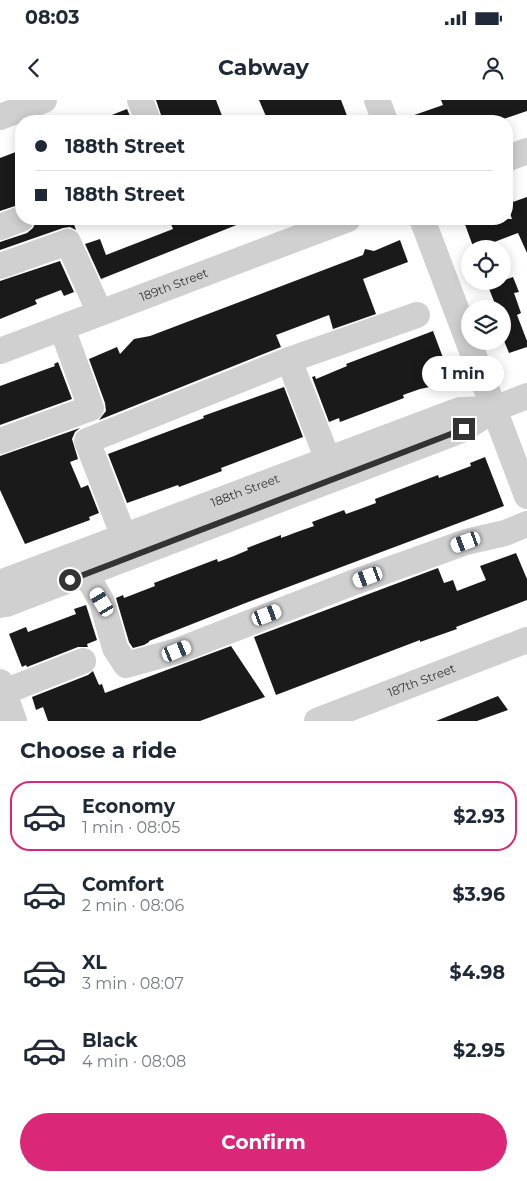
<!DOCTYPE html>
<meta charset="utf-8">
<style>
:root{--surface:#fff;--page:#f6f6f7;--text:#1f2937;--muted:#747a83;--line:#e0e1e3;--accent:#db2777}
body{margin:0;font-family:Montserrat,sans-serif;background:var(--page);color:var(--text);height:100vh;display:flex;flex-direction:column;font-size:19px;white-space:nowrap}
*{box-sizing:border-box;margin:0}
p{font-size:16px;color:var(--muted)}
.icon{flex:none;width:28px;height:28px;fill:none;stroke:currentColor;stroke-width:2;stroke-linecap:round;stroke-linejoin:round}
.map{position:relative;height:621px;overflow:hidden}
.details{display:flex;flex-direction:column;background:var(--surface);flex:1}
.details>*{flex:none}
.hud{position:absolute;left:15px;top:15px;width:498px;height:110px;border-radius:20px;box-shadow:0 2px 12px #0003;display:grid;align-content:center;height:110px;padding:0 20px;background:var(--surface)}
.controls{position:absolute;left:461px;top:140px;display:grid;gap:10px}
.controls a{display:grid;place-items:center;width:50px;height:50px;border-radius:50%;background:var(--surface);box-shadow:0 2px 12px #0003;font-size:25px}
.end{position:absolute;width:22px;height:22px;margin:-11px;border:6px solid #333;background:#fff;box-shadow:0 0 0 2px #fff}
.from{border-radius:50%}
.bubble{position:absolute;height:35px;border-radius:18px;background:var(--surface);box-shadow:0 2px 12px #0003;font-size:16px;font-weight:700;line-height:35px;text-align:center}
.car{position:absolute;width:15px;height:30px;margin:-15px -8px;border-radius:6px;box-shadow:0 0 4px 1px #0007;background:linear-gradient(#fff 24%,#345 0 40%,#fff 0 76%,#345 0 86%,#fff 0)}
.hud b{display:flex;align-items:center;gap:18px;height:48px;font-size:19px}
.hud b+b{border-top:1px solid var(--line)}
.hud i{width:12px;height:12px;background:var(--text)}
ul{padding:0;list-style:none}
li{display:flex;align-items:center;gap:15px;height:70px;margin:0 10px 8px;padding:0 10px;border:2px solid transparent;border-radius:20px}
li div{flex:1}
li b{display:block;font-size:19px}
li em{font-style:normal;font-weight:700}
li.selected{border-color:var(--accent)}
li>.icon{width:45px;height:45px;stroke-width:1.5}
h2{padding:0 20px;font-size:22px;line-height:60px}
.button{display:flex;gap:10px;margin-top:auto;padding:10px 20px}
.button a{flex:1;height:58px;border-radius:30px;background:var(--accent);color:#fff;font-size:20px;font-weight:700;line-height:58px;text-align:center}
.status{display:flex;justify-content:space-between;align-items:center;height:35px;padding:0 25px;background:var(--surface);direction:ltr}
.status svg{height:14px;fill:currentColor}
header{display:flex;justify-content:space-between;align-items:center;height:65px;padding:0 20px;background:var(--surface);font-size:22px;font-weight:700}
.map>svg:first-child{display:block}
.building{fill:#1a1a1a}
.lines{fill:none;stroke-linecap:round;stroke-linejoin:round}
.minor{stroke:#d0d0d0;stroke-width:26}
.route{stroke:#333;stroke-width:6}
.labels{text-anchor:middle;stroke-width:5;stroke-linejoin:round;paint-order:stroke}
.street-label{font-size:12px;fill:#333;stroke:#fff}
</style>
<div class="status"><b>08:03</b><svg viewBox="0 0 49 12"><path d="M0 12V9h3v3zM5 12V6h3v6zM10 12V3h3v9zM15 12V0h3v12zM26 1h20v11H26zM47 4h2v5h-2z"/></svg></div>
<header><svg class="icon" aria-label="back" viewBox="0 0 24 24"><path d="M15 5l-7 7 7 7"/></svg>Cabway<svg class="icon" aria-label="person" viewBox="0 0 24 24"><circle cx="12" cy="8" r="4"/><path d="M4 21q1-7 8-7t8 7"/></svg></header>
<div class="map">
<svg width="527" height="621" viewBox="0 0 527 621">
<rect width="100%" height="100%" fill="#fff"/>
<g class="building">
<path d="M156,0H216L224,21H163Z"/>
<path d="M259,0H341L349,21H268Z"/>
<path d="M441,0H527V11L498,21H403V19L443,5Z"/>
<path d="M127,9L132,21H99V20Z"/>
<path d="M21,50V104L0,111V58Z"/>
<path d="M527,97V153L518,133L489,144L491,149H474L463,119H512L507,104Z"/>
<path d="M43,119H72L76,130L70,127L63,128L0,150V142L27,133L33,128L36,121Z"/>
<path d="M169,119L249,120L101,179L85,144L100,139L106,155L173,129Z"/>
<path d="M400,140L408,162L363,179L376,214L333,229L329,215L276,235L281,247L99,320L106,311L105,303L89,259L117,247L120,254L134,239L150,236L363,155L365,149L374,151Z"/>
<path d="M60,161L74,192L64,196L61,190L35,200L37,204L0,219V181Z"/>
<path d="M513,177L519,192L514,193L521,213L517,215L527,241V247L509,253L502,236V209H497L486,181H502Z"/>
<path d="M433,231L451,279L434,286L420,289L403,295L404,298L340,322L339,318L329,322L312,277L315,276L316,279L347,266L346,264Z"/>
<path d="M58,262L72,299L0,325V286L55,266L54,264Z"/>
<path d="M284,287L303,337L221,368L222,371L179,387L178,385L127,403L108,354L204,318L203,316Z"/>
<path d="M80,328L75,332L72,339L78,359L70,362L81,388L88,385L99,413L89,417L90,420L25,444L0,390V356Z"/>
<path d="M485,357L504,406L243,504L149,541V542L144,545L133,548L129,542L116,498L123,495L124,498L155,486L154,483L217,459L218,462L234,456L248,450L247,448L281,435V438L297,432L314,426L312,422L344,410L346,414L360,409L376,403L375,399L438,375L439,378L471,366L470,363Z"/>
<path d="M516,453L527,479V500L456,527L457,529L420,542V540L276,595L254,537L438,468L444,483L453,480L457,491L486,480L480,466Z"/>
<path d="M86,505L97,540L87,544L88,547H78L27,567L26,565L22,567L9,534L26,527L28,532L76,514L74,509Z"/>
<path d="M231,546L265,597L200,621H48L43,607L36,610L32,597L88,575L93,571L99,585L102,584L105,593Z"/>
<path d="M498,596L508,610L477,621H436Z"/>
</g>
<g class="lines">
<g class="minor">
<path d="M140,0L148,21"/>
<path d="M377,0L385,21"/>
<path d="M0,17L44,0"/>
<path d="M506,59L527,51"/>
<path d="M422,119L527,396"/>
<path d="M0,127L21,119"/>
<path d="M0,166L68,142L100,213"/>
<path id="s1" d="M0,251L348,119"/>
<path d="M289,260L328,360"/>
<path d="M0,341L91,308L62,228"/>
<path d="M124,437L87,341L289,260L417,215"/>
<path d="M86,474L102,502L115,548L126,565L177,551L352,483L466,442L505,433L527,424"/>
<path id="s2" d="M0,483L460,310L493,309"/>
<path d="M0,505L6,504L464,329L494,309L527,296"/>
<path d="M0,582L14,621"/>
<path d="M4,592L83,561"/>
<path id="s3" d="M317,621L527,540"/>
</g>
</g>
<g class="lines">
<path class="route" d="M70,480L464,329"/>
</g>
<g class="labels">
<g class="street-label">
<text dy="4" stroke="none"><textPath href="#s1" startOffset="186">189th Street</textPath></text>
<text dy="4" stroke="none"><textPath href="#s2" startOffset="262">188th Street</textPath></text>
<text dy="4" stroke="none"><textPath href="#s3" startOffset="112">187th Street</textPath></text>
</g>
</g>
</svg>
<div class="controls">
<a><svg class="icon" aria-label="locate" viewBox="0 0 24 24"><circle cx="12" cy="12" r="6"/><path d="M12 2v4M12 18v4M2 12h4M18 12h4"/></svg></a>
<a><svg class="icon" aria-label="layers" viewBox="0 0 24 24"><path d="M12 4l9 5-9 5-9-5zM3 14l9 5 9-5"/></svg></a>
</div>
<i class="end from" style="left:70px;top:480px"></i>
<i class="end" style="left:464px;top:329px"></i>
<div class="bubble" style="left:422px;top:256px;width:82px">1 min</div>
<i class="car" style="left:466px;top:442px;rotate:250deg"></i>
<i class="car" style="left:368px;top:477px;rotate:250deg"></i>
<i class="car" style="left:102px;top:502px;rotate:329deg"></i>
<i class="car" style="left:267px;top:515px;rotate:69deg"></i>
<i class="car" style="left:177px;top:551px;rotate:68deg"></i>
<div class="hud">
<b><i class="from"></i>188th Street</b>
<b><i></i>188th Street</b>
</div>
</div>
<section class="details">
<h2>Choose a ride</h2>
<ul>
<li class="selected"><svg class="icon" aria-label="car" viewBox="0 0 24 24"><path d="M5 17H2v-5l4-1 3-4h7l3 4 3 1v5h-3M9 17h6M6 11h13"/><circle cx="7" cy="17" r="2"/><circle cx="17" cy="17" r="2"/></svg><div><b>Economy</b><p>1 min · 08:05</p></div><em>$2.93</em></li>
<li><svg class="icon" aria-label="car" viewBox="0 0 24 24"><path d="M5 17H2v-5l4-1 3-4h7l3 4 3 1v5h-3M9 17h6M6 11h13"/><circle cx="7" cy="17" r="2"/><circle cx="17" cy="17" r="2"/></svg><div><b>Comfort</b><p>2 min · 08:06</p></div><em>$3.96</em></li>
<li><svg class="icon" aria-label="car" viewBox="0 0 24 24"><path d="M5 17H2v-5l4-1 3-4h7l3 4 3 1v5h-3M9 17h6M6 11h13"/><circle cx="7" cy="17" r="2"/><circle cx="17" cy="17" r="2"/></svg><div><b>XL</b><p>3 min · 08:07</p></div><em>$4.98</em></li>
<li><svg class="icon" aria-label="car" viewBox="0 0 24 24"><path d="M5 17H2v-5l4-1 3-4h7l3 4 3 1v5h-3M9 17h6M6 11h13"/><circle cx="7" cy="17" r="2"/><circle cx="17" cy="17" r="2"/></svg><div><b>Black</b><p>4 min · 08:08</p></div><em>$2.95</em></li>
</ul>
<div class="button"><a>Confirm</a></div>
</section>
